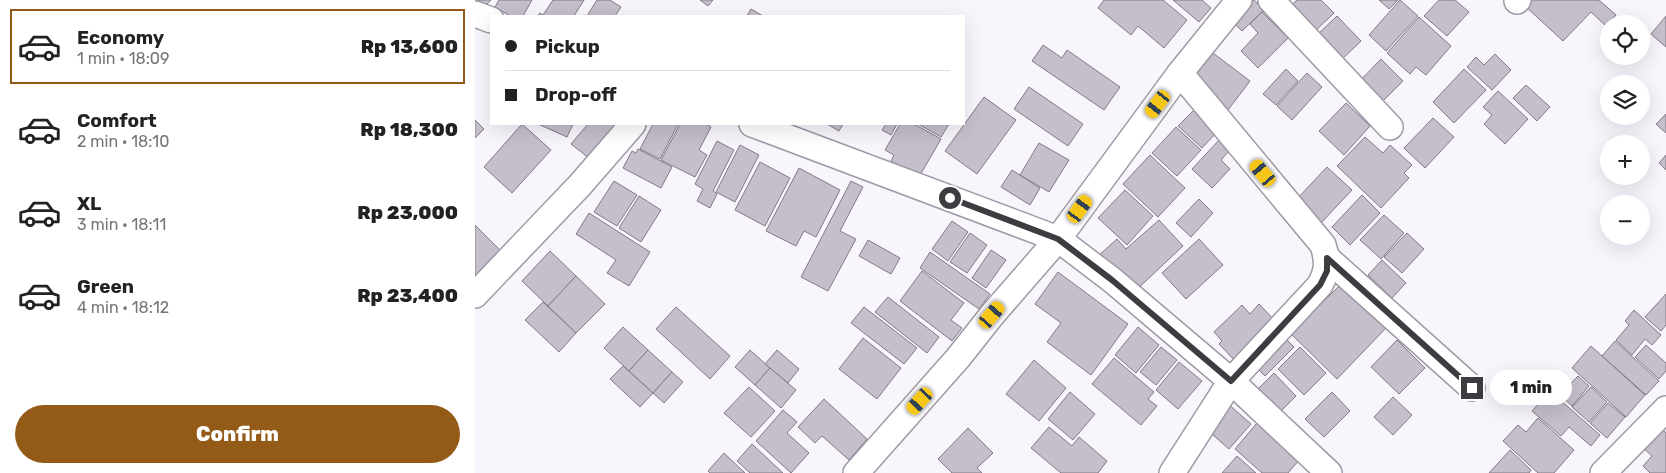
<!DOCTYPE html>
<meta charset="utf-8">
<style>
:root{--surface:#fff;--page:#f2f2f2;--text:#222;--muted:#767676;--line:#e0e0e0;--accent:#945b18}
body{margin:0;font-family:Rubik,sans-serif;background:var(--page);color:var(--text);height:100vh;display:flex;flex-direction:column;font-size:19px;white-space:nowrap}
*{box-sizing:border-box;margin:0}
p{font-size:16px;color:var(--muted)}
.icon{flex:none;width:28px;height:28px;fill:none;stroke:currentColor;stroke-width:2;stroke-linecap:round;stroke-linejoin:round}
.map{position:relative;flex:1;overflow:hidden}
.side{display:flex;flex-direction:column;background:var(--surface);width:475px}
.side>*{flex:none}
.banner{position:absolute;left:15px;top:15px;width:475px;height:110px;border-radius:0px;box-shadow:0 5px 20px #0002;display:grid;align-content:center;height:110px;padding:0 15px;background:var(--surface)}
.tools{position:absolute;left:1125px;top:15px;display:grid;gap:10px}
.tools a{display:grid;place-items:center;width:50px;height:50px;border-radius:50%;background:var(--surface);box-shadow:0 5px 20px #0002;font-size:25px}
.end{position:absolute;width:22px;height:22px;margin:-11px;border:6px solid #3e3b41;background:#fff;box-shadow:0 0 0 2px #fff}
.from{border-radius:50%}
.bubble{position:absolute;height:35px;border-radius:18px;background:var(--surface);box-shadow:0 5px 20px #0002;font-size:16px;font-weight:800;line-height:35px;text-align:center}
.car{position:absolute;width:15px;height:30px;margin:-15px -8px;border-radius:6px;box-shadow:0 0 4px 1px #0007;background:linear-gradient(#f5c518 24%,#345 0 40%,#f5c518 0 76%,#345 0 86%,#f5c518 0)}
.banner b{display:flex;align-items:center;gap:18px;height:48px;font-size:19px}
.banner b+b{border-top:1px solid var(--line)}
.banner i{width:12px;height:12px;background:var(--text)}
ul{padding:9px 0 0;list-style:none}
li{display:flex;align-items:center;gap:15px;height:75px;margin:0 10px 8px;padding:0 5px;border:2px solid transparent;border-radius:0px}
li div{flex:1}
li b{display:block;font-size:19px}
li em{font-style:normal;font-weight:800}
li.selected{border-color:var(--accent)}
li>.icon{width:45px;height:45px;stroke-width:1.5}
.button{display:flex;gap:10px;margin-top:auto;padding:10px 15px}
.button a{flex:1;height:58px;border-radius:30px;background:var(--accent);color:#fff;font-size:20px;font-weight:800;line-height:58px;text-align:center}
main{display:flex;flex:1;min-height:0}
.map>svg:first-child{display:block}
.building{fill:#c5becb;stroke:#817b87}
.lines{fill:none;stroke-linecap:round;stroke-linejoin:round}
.street-casing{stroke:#9f99a6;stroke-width:28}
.street{stroke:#fff;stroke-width:25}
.route{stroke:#3e3b41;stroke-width:6}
</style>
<main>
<section class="side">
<ul>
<li class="selected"><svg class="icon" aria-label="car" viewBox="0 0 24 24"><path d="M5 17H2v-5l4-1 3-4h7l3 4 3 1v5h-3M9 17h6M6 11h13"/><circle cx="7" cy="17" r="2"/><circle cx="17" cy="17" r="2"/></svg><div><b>Economy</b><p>1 min · 18:09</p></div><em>Rp 13,600</em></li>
<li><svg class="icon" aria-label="car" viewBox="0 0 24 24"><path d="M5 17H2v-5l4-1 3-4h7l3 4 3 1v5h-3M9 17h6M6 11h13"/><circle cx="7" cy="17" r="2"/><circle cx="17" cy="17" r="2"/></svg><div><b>Comfort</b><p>2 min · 18:10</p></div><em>Rp 18,300</em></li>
<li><svg class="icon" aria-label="car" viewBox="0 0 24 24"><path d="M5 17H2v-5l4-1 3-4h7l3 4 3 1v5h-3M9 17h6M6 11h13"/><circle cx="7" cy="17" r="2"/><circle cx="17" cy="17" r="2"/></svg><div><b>XL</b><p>3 min · 18:11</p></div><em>Rp 23,000</em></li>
<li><svg class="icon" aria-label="car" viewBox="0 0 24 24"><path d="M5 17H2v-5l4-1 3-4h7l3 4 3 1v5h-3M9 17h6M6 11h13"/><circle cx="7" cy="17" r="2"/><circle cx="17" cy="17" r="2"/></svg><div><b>Green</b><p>4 min · 18:12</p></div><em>Rp 23,400</em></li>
</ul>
<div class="button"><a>Confirm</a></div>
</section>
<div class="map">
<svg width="1191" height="473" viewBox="0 0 1191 473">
<rect width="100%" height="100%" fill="#f9f5fd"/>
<g class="building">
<path d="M0,0H16L5,11L0,7Z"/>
<path d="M24,0H57L48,16H35L20,7Z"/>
<path d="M78,0H109L99,16H62L65,13L68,15Z"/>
<path d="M122,0H135L146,7L140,16H112Z"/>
<path d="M225,0H238L233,6Z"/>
<path d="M629,0H688L712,20L689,48L663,26L656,35L623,8Z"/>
<path d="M698,0H727L736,8L724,22Z"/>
<path d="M776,0H779L789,10L767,31L756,20Z"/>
<path d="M822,0H846L859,13L835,36L810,11Z"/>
<path d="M904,0H923L914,9Z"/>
<path d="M925,0L943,16L911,51L894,35Z"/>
<path d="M964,0H980L994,12L972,36L949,16Z"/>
<path d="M1057,0H1124L1141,15L1131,26L1116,12L1088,41L1051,7Z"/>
<path d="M276,9L288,16H272Z"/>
<path d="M787,12L813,38L783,68L766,51L783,33L775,24Z"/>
<path d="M862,16L886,41L861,65L841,36Z"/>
<path d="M1191,16V47L1176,34Z"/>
<path d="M944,17L976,46L951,75L941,67L935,74L912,53Z"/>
<path d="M568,45L587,58L592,50L645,87L629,110L557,61Z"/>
<path d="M738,53L775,81L753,110L715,82Z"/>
<path d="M1020,54L1036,70L1017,90L992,67L1001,57L1009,65Z"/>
<path d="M906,59L928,81L901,108L880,86Z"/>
<path d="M811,69L823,81L801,105L788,94Z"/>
<path d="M989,69L1011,90L979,123L958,102Z"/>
<path d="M832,73L847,87L817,120L802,106Z"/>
<path d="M1051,85L1075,107L1062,121L1038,98Z"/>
<path d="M554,87L608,124L593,146L539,109Z"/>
<path d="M1023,91L1053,119L1030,144L1009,124L1017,115L1008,107Z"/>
<path d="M509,97L541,120L502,174L470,151Z"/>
<path d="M871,103L895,126L869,155L844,131Z"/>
<path d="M719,110L742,132L727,148L703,126Z"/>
<path d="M1191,114V133L1181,124Z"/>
<path d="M958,118L979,137L950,168L929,148Z"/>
<path d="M0,120L9,129L0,138Z"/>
<path d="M47,124L76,150L37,193L9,167Z"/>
<path d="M63,124H98L92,137Z"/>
<path d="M113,124H151L119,162L96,144Z"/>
<path d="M178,124H203L185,159L165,149Z"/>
<path d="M205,124H231L236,127L224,150L232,155L220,177L186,160Z"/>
<path d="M352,124H368L364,131Z"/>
<path d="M411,124H422L416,135L407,130Z"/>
<path d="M425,124H439L466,139L444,177L416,161L419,155L410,150Z"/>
<path d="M443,124H474L466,137Z"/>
<path d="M701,127L726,150L702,176L677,153Z"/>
<path d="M890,137L908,153L915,145L937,165L929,173L934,178L906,208L862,166Z"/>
<path d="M744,140L755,150L746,160L755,169L737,188L717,169Z"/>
<path d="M242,141L259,150L238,191L242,194L235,208L222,201L228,189L220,184Z"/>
<path d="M564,143L594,160L574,192L545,175Z"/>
<path d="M265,145L284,155L260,202L241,192Z"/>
<path d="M163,149L197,167L186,188L148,168L157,151L161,153Z"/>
<path d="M675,155L710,188L683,217L648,184Z"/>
<path d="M1191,155V170L1184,163Z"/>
<path d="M285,162L315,178L290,226L260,210Z"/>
<path d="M852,167L877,190L846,223L821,200Z"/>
<path d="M324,168L365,190L341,237L329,231L321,246L291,231Z"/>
<path d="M537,170L565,188L555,205L526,187Z"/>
<path d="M139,181L162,195L142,226L119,212Z"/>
<path d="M376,181L388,187L365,231L381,239L353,291L326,277Z"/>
<path d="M650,190L678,216L652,245L623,218Z"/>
<path d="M887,195L905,213L875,245L857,227Z"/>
<path d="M164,196L186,210L166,242L144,228Z"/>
<path d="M724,199L738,213L716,237L701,223Z"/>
<path d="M114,213L175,252L154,286L132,273L141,260L101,234Z"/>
<path d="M909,215L929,233L906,259L885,240Z"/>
<path d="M684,220L708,246L657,294L623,256L642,239L651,249Z"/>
<path d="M477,221L493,232L473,261L457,249Z"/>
<path d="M0,225L28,253L3,278L0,274Z"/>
<path d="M495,233L512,245L492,273L475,262Z"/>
<path d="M932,233L949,249L927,273L909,257Z"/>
<path d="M724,239L748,265L711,299L687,273Z"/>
<path d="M393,240L425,258L416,274L384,256Z"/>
<path d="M516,250L531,260L511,288L497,278Z"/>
<path d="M75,251L101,276L73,306L47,281Z"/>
<path d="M455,252L515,294L504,309L445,268Z"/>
<path d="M907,260L931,283L917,298L893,275Z"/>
<path d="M447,271L489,303L476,320L487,328L477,341L425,301Z"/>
<path d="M583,272L653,324L616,375L572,342L586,323L560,304Z"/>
<path d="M101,276L130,304L101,333L73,306Z"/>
<path d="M866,284L911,328L862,379L810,328L832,305L839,311Z"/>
<path d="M1191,294V325L1186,331L1170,317Z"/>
<path d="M413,297L464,337L452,353L400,312Z"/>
<path d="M68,302L101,333L84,352L50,320Z"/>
<path d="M784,304L802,323L761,362L744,344L747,341L739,332L767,305L775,314Z"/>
<path d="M201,307L255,356L235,379L181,329Z"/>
<path d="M389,307L442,348L429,364L376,323Z"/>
<path d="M1159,310L1186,335L1177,345L1170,339L1157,355L1141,340L1154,325L1150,321Z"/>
<path d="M148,327L173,350L154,371L129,348Z"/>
<path d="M663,327L684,345L661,373L640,355Z"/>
<path d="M806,334L819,347L790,376L777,363Z"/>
<path d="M388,338L426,368L402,399L364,369Z"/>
<path d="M922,340L950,368L924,394L896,367Z"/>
<path d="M1140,341L1184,381L1171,395L1127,356Z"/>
<path d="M1171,345L1191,363V371L1184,379L1160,357Z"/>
<path d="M1116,346L1170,395L1151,417L1097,368Z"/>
<path d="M686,347L702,360L681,385L665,372Z"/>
<path d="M825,347L851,373L829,395L803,369Z"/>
<path d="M173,350L197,372L178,393L154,371Z"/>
<path d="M275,350L295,368L280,385L260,367Z"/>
<path d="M302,350L324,369L313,383L290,364Z"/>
<path d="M639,358L679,392L673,399L682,406L666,425L617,384Z"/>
<path d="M559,360L591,388L564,421L531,394Z"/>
<path d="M704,362L727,381L703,409L681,390Z"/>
<path d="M148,366L178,393L165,407L135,379Z"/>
<path d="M295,368L321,390L306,408L280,385Z"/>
<path d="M197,372L208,382L189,403L178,393Z"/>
<path d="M799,373L821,396L804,413L782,390Z"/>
<path d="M1103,376L1114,386L1097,406L1085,395Z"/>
<path d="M274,387L300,411L276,437L249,413Z"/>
<path d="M1116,387L1132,402L1114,422L1097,407Z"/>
<path d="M1075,391L1125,435L1116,446L1094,427L1086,436L1057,411Z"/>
<path d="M595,392L620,414L598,440L573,419Z"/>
<path d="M857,392L875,411L849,437L830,419Z"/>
<path d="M918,397L937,415L918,435L899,417Z"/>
<path d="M349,399L392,439L374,460L347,436L340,443L323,427Z"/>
<path d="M752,403L776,424L754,449L730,428Z"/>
<path d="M1133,403L1150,417L1132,438L1115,423Z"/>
<path d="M308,410L322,422L312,433L334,453L316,473L281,441Z"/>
<path d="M1063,418L1099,450L1079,473H1063L1028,441L1043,425L1051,432Z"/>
<path d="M782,423L824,460L813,473H787L760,449Z"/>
<path d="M574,427L597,446L604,437L632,461L623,473H586L556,448Z"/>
<path d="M1185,427L1191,433V473H1175L1168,466L1177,456L1166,446Z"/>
<path d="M493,428L518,453L502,468L507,473H477L463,459Z"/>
<path d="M277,444L308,473H275L262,461Z"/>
<path d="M1035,450L1056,470L1054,473H1014Z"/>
<path d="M249,453L270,473H235L233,471Z"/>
<path d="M762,456L781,473H747Z"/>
</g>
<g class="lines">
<defs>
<g id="street">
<path d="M796,0L915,127"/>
<path d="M1042,1L1043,0"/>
<path d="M0,14L16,20"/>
<path d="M277,124L583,239L637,280L756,381L854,473"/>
<path d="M852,258L997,388"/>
<path d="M0,295L105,185L158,124"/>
<path d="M381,473L483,358L517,315L583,239L705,73L764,0"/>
<path d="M697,473L756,381L845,285C853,270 853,261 848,245L705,73"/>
<path d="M1128,473L1191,409"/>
</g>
</defs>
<use href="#street" class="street-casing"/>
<use href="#street" class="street"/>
</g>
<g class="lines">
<path class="route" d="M475,198L583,239L637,280L756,381L845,285L852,271V258L997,388"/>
</g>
</svg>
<div class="tools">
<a><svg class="icon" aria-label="locate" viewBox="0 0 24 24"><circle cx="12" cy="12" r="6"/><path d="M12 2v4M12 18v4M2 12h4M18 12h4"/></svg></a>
<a><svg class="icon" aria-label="layers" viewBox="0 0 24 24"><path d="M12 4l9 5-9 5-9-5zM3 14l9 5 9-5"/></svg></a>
<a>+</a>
<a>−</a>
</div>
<i class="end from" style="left:475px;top:198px"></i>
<i class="end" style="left:997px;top:388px"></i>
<div class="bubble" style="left:1015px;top:370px;width:82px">1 min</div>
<i class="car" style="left:683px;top:104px;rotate:217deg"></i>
<i class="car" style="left:788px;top:173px;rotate:320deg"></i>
<i class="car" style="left:605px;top:209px;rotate:36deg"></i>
<i class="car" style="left:517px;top:315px;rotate:41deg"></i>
<i class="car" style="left:445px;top:401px;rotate:222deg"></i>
<div class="banner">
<b><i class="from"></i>Pickup</b>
<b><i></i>Drop-off</b>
</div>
</div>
</main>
